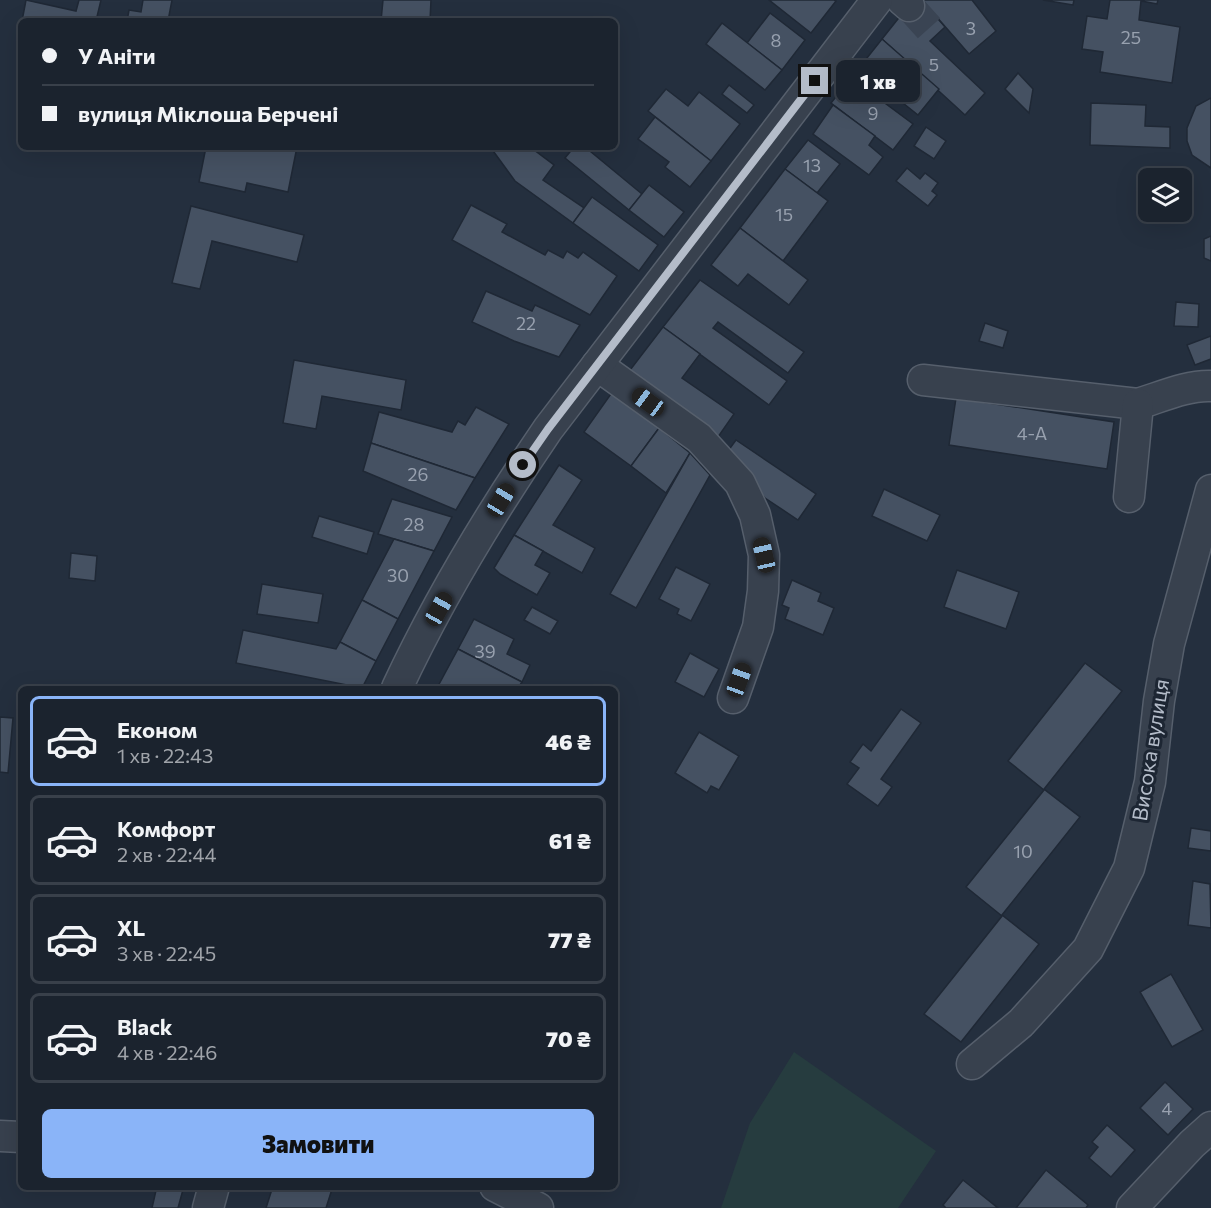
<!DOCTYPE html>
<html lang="uk">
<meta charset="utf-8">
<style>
:root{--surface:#1b232e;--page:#282f3a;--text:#f1f3f6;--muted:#a0a4aa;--line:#39404a;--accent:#8ab4f8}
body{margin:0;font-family:Commissioner,sans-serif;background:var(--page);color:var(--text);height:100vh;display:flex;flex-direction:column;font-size:22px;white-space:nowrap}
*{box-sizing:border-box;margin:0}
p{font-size:20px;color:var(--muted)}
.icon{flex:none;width:33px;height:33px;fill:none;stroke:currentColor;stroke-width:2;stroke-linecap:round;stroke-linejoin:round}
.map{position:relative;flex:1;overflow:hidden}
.panel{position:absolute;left:18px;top:686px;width:600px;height:504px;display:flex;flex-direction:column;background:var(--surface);border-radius:9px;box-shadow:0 6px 24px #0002,0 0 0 2px var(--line)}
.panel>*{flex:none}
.top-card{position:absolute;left:18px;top:18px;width:600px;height:132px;border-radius:9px;box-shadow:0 6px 24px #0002,0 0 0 2px var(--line);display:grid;align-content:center;height:132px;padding:0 24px;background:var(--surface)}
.buttons{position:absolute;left:1138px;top:168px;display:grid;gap:12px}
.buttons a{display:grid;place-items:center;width:54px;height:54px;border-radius:9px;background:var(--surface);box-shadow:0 6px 24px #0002,0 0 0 2px var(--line);font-size:30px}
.end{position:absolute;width:27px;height:27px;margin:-14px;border:8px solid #b4bcc9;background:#111;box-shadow:0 0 0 3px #111}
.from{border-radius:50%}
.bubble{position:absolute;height:42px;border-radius:9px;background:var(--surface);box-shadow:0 6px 24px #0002,0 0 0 2px var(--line);font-size:20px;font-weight:800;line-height:42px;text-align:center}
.car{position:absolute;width:18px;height:36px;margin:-18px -9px;border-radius:8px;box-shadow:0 0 4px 2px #0007;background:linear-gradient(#222 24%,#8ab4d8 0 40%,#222 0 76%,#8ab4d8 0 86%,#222 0)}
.top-card b{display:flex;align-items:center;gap:21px;height:57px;font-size:22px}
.top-card b+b{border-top:2px solid var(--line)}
.top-card i{width:15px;height:15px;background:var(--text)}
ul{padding:10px 0 0;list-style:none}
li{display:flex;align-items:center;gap:18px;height:90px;margin:0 12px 9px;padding:0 12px;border:3px solid var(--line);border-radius:9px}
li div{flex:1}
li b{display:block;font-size:22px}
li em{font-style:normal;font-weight:800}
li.selected{border-color:var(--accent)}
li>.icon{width:54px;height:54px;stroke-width:1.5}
.button{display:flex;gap:12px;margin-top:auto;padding:12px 24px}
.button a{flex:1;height:69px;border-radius:9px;background:var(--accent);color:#111;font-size:24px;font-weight:800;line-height:69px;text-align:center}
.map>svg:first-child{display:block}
.green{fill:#263c3f}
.building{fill:#455162;stroke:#1f2835;stroke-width:1.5}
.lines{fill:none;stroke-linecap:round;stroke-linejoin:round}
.minor-tunnel{stroke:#3a4453;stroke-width:30;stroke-dasharray:30 15;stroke-linecap:butt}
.minor-casing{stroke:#565f6c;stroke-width:33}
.minor{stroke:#38414e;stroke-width:30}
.route{stroke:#b4bcc9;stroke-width:8}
.labels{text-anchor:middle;stroke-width:6;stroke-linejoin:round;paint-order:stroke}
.number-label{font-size:18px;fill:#98a1af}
.street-label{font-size:21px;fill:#b4bcc9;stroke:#1d2633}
</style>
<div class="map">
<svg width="1211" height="1208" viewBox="0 0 1211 1208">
<rect width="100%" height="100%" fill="#242f3e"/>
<path class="green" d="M794,1052L936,1151L898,1208H721L750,1123Z"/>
<g class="building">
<path d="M26,0L76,11L79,0H101L96,21H22Z"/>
<path d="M143,0H172L168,21H127L129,10L141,12Z"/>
<path d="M383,0H431L430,21H381Z"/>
<path d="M769,0H834L836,1L811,33Z"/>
<path d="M913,0H922L945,27L930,41L985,93L965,115L882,39Z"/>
<path d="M922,0H972L996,31L969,54Z"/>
<path d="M1043,0H1074L1073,5Z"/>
<path d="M1110,0H1158L1157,4L1141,1L1139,20L1180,27L1172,83L1100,72L1103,52L1082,49L1087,16L1107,19Z"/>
<path d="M770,13L805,40L782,70L747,43Z"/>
<path d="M722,23L782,70L765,90L706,44Z"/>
<path d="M882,39L939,89L918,115L859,68Z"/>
<path d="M1018,73L1033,89L1029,113L1005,89Z"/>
<path d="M851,78L913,124L893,150L831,103Z"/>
<path d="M729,85L754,105L747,113L722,94Z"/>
<path d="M666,89L688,106L699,92L740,124L711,161L648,111Z"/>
<path d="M1211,98V168L1192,155L1187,141V128L1196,106Z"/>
<path d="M1091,103L1146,105L1145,126L1170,127V148L1090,145Z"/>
<path d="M833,105L875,136L869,145L883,157L869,175L813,134Z"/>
<path d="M655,117L711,161L690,187L665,167L669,162L638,139Z"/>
<path d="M926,127L946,141L934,159L914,146Z"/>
<path d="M808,140L840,164L817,193L785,169Z"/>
<path d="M206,147H297L288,192L247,183L245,192L199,182Z"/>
<path d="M493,147H530L554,165L543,180L584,208L573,223L515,181L491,148Z"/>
<path d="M574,147H585L642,194L629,210L565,158Z"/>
<path d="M907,168L920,179L925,173L938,183L932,191L937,195L928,206L896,181Z"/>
<path d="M785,169L828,201L783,261L740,228Z"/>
<path d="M649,185L684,212L664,237L629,210Z"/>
<path d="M592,197L658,245L639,271L573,223Z"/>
<path d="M471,205L507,224L502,232L545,255L548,250L563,258L567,251L578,258L583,252L617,276L590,315L452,240Z"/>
<path d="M191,206L304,235L297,262L212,241L200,289L172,283Z"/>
<path d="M740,228L808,280L789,305L748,274L738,286L711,265Z"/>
<path d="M1211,236V261L1204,258V239Z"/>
<path d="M700,280L804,352L788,373L718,322L713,328L787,381L769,405L663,327Z"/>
<path d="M486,291L532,311L535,305L580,325L559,357L514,341L472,322Z"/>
<path d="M1176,302L1199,304L1198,327L1174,326Z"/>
<path d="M985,323L1008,331L1003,348L979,341Z"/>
<path d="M663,327L700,354L682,378L734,414L718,437L627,374Z"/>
<path d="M1211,336V359L1195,365L1187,345Z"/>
<path d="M294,360L406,380L401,410L322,396L316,429L283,423Z"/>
<path d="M613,391L659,428L631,466L584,432Z"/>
<path d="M956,398L1114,422L1107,469L949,445Z"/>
<path d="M476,407L509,424L475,478L371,443L379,412L452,432L458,421L465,425Z"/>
<path d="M659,428L690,453L666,493L631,466Z"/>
<path d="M736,440L816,494L798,520L765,498L725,455Z"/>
<path d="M371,443L475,478L456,510L363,471Z"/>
<path d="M690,453L710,475L636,608L610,594Z"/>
<path d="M559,465L582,480L553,525L595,548L582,573L514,535Z"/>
<path d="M884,489L940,515L927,541L872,516Z"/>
<path d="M392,499L452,517L434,551L378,534Z"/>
<path d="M319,516L374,532L367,554L312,537Z"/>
<path d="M514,535L543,551L535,565L550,573L537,595L500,574L494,568Z"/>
<path d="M394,539L434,551L398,619L362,600Z"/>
<path d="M71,553L97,556L95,581L69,578Z"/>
<path d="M676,567L710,584L691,621L677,614L679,609L659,599Z"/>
<path d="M957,570L1019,592L1006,629L944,607Z"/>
<path d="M792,580L821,593L818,601L834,608L823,635L785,619L789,608L782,605Z"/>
<path d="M262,584L323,594L318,623L257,614Z"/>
<path d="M362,600L398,619L376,661L340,642Z"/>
<path d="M532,607L558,621L550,634L524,620Z"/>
<path d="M474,619L514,639L507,654L530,665L522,682L458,649Z"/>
<path d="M243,630L336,649L340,642L376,661L362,688L236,663Z"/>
<path d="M458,649L522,682L518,688H437Z"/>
<path d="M690,653L719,669L704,697L675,682Z"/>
<path d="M1085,663L1122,691L1044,789L1080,817L1002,915L1039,944L961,1042L924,1014L1002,916L966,887L1044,790L1008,761Z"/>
<path d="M901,709L921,723L881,779L892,787L878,806L847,784L859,768L850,762L863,744L871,751Z"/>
<path d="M0,717L13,718L8,773L0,772Z"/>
<path d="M699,732L739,756L719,790L711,786L707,793L675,773Z"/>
<path d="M1191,828L1211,831V851L1188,848Z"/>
<path d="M1193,881L1210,884L1211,928L1188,925Z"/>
<path d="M1171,974L1203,1030L1172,1047L1140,992Z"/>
<path d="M1165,1082L1193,1109L1168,1135L1140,1108Z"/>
<path d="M1107,1125L1135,1150L1111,1177L1089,1158L1098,1147L1092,1142Z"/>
<path d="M1046,1170L1088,1205L1086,1208H1016Z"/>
<path d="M963,1180L998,1208H946L943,1205Z"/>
<path d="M157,1186H184L178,1208H152Z"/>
<path d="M273,1186H333L326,1208H266Z"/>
</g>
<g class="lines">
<path class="minor-tunnel" d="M909,6L936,36"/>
<defs>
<g id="minor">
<path d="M902,0L909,6"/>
<path d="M597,365L699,438L740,483L755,515L764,555L763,591L758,627L733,698"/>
<path d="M923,380L1138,404C1161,397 1187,385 1211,386"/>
<path d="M1129,497L1138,404"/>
<path d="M397,688C439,598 492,511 548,429L877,0"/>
<path d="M972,1064L1021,1023L1088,949L1129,868L1150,782L1159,701L1169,644L1211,490"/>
<path d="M0,1136L21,1137"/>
<path d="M495,1186L538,1208"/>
<path d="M208,1208L214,1186"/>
<path d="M1132,1208L1192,1144L1211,1127"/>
</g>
</defs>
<use href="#minor" class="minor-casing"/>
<use href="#minor" class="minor"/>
</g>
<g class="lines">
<path class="route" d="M523,465L548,429L815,81"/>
</g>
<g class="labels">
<g class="number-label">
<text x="971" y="35">3</text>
<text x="1131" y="44">25</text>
<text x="776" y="47">8</text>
<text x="934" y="71">5</text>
<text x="873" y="120">9</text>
<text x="812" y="172">13</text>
<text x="784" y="221">15</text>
<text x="526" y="330">22</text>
<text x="1032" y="440">4-А</text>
<text x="418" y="481">26</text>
<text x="414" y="531">28</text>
<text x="398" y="582">30</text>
<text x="485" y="658">39</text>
<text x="1023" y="858">10</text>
<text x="1167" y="1115">4</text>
</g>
<g class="street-label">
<text transform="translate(1151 750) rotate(-81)" y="7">Висока вулиця</text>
</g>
</g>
</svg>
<div class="buttons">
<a><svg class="icon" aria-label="layers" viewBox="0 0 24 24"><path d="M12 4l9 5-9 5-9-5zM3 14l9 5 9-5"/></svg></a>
</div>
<i class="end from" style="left:523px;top:465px"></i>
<i class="end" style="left:815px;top:81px"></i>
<div class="bubble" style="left:836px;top:60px;width:84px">1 хв</div>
<i class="car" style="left:648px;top:402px;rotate:306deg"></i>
<i class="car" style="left:501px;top:500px;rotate:31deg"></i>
<i class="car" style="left:764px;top:555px;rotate:347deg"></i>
<i class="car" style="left:439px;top:609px;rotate:29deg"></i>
<i class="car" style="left:739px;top:680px;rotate:20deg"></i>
<div class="top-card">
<b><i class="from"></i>У Аніти</b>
<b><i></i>вулиця Міклоша Берчені</b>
</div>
<section class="panel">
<ul>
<li class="selected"><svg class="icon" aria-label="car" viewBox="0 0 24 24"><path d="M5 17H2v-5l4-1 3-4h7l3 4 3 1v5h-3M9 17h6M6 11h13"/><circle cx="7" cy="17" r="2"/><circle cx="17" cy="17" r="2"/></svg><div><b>Економ</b><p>1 хв · 22:43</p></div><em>46 ₴</em></li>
<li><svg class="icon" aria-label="car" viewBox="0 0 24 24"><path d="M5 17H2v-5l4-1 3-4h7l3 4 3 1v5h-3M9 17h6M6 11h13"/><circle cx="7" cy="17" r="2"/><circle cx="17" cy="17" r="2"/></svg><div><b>Комфорт</b><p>2 хв · 22:44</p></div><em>61 ₴</em></li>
<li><svg class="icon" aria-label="car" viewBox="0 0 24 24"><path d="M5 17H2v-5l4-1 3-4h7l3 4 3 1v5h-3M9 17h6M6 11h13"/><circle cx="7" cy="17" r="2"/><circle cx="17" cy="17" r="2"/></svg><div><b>XL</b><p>3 хв · 22:45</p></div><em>77 ₴</em></li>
<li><svg class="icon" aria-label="car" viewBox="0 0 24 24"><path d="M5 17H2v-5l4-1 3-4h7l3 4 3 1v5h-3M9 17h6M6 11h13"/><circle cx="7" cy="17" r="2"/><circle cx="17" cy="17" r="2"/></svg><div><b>Black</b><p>4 хв · 22:46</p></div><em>70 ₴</em></li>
</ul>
<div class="button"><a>Замовити</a></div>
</section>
</div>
